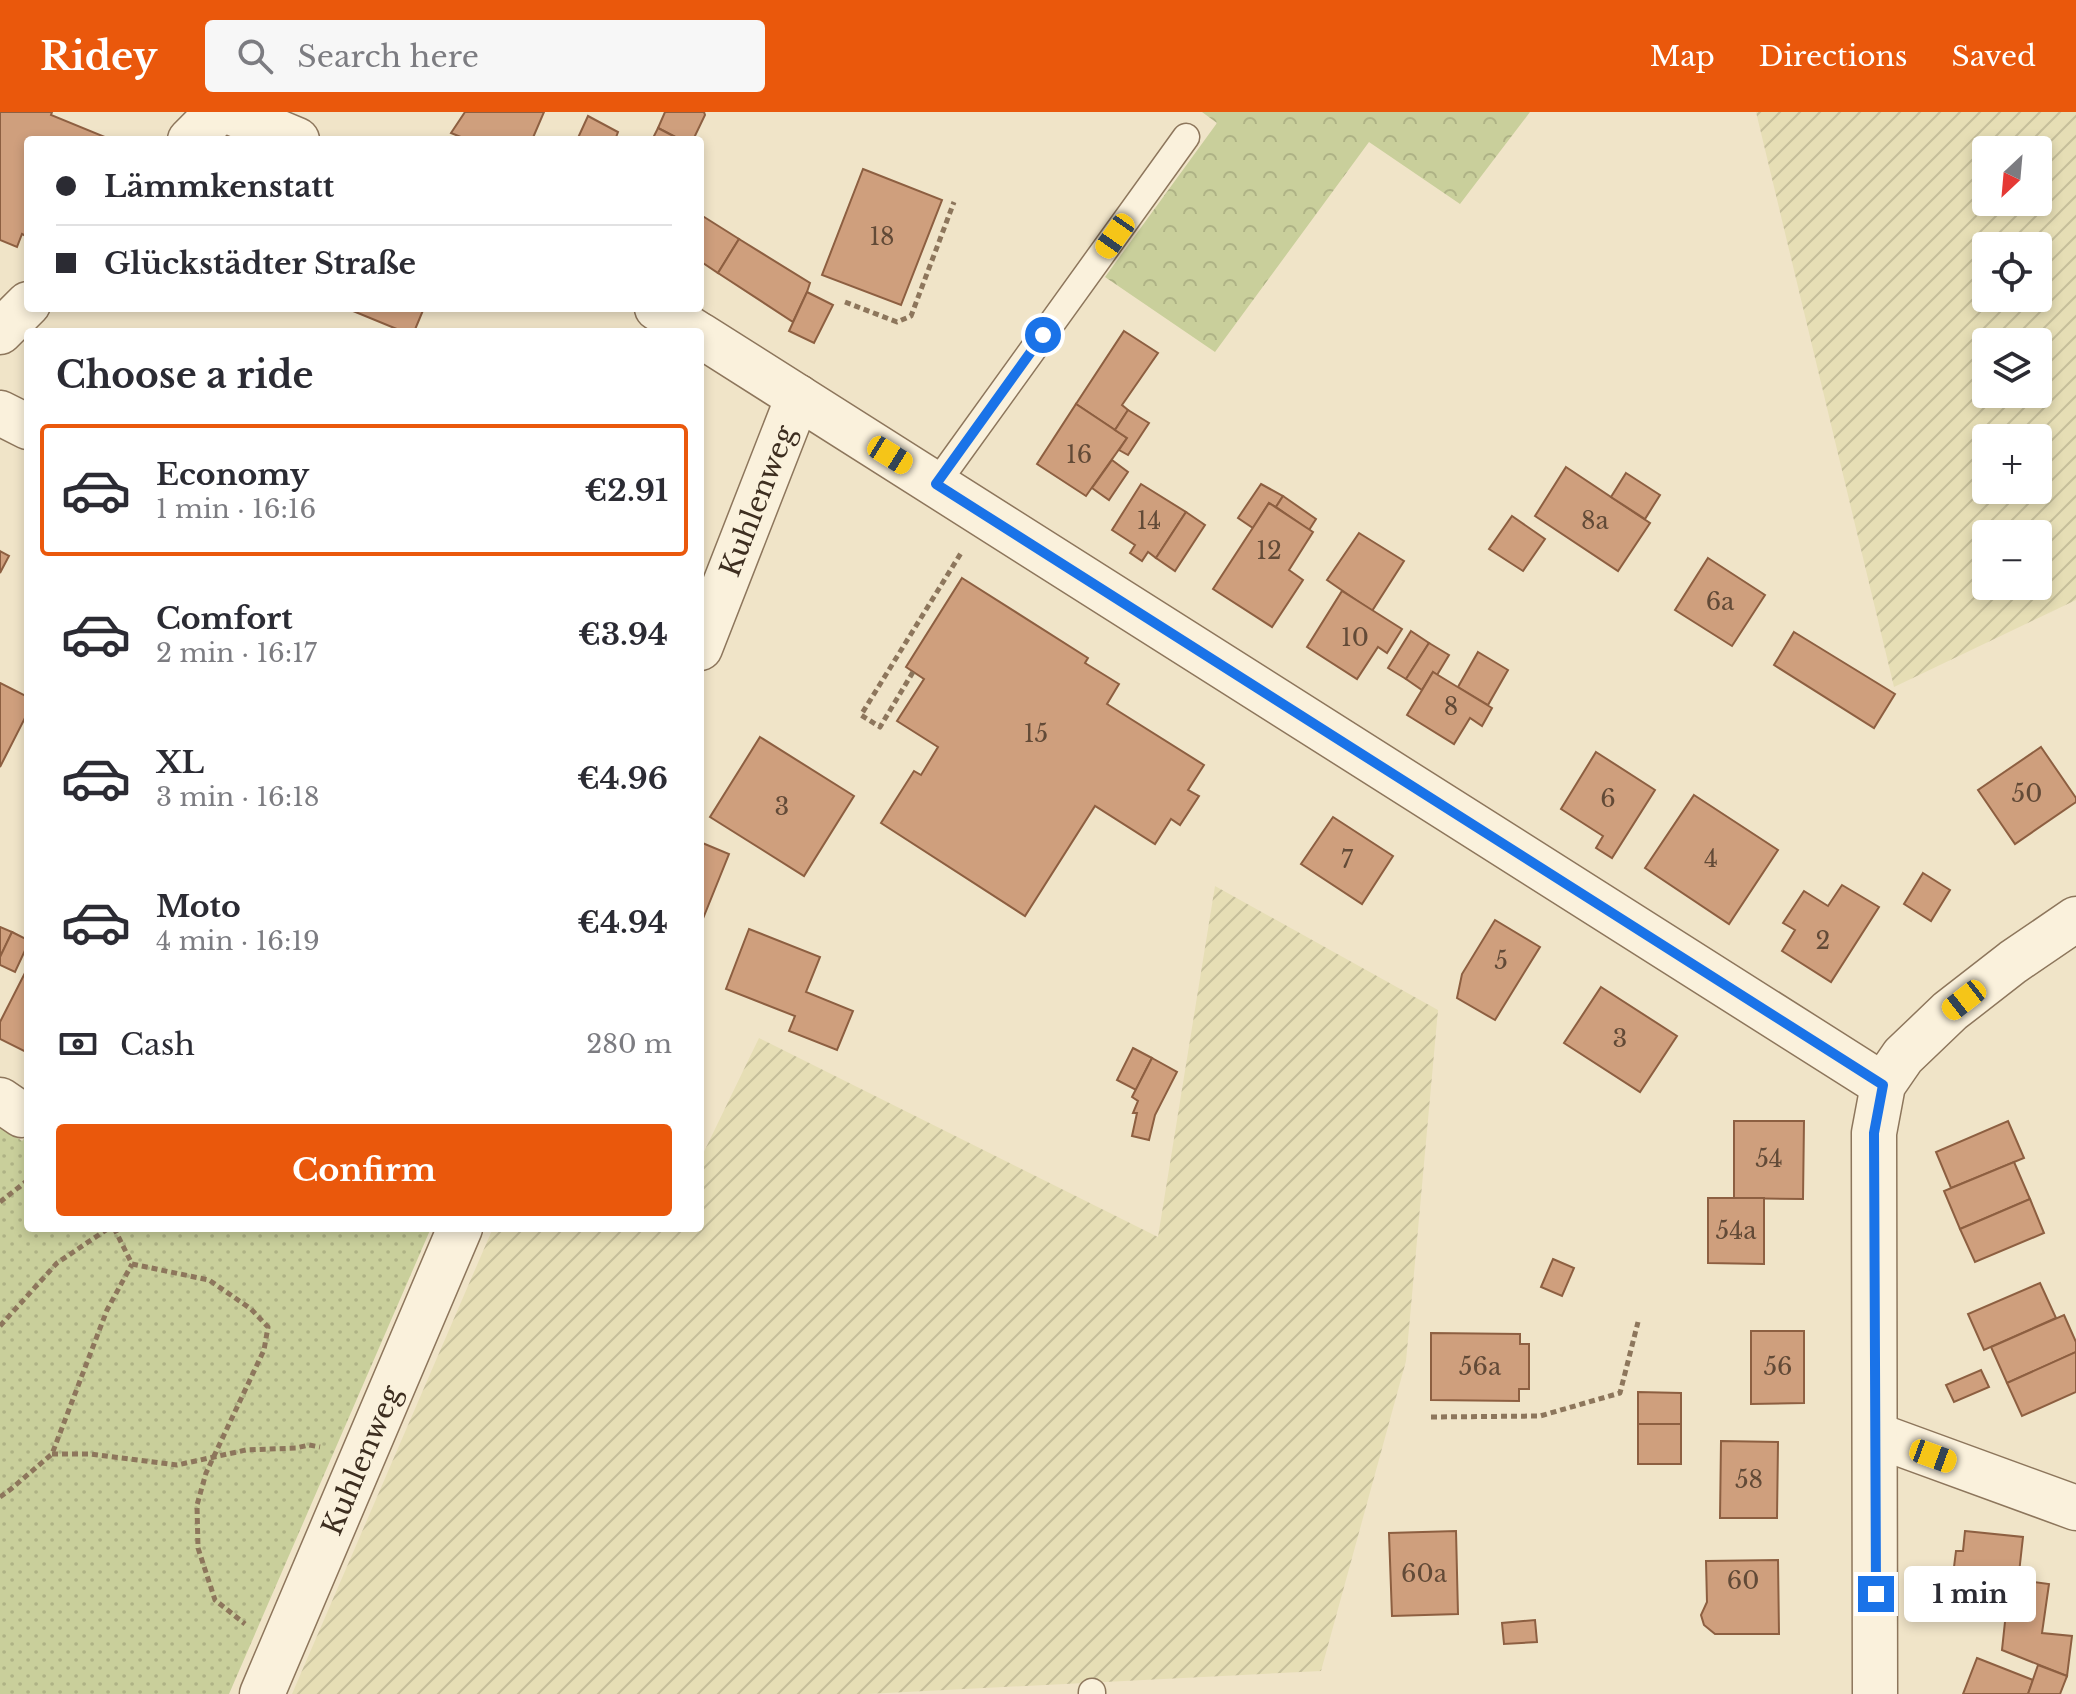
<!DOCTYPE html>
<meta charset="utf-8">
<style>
:root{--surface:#fff;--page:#f7f7f7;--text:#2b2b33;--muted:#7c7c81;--line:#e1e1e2;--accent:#ea580c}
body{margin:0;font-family:"Libre Baskerville",serif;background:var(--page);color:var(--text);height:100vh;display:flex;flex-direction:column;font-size:30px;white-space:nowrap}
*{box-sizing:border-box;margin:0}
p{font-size:26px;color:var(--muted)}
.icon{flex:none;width:44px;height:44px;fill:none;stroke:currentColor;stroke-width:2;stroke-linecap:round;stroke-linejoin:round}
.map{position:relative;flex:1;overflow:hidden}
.details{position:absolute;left:24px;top:216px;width:680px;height:904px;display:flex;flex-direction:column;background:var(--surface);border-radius:8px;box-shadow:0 4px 12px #0003}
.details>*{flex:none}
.top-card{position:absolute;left:24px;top:24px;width:680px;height:176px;border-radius:8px;box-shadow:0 4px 12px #0003;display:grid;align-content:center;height:176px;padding:0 32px;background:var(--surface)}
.needle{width:52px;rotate:206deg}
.fabs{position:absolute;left:1972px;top:24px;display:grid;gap:16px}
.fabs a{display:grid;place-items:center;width:80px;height:80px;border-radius:8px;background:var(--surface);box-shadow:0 4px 12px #0003;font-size:40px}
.end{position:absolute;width:36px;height:36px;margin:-18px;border:10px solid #1a73e8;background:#fff;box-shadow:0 0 0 4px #fff}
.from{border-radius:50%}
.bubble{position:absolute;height:56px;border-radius:8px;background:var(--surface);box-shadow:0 4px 12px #0003;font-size:26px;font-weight:800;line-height:56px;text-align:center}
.car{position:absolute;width:24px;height:48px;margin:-24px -12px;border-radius:10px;box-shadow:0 0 6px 2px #0007;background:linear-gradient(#f5c518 24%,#345 0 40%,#f5c518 0 76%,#345 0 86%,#f5c518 0)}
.top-card b{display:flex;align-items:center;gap:28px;height:76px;font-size:30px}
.top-card b+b{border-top:2px solid var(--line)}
.top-card i{width:20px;height:20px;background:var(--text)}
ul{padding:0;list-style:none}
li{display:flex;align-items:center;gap:24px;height:132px;margin:0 16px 12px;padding:0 16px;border:4px solid transparent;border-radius:8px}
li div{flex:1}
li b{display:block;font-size:30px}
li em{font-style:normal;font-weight:800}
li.on{border-color:var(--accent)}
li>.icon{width:72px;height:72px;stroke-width:1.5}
h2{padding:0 32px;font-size:36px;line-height:96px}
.pay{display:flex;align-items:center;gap:20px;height:88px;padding:0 32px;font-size:30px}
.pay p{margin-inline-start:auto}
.button{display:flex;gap:16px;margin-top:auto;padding:16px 32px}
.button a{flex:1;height:92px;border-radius:8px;background:var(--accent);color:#fff;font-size:32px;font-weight:800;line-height:92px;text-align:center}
header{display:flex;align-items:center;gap:48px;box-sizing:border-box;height:112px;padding:0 40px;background:var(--accent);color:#fff}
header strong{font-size:38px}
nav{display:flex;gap:44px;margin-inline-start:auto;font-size:28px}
.search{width:560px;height:72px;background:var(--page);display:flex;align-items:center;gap:20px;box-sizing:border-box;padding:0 28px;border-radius:8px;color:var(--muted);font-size:30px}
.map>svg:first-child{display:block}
.farmland{fill:url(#farmland-furrows);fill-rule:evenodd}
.forest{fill:url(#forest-crowns)}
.park{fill:url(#park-dots)}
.building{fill:#cf9f7d;stroke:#8d5f41;stroke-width:2}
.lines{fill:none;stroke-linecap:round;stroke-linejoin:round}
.service-casing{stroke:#8d765c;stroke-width:29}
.minor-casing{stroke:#8d765c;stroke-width:47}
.path{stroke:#8d765c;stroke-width:5;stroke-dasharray:6 4;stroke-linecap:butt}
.service{stroke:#faf1dc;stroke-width:26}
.minor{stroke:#faf1dc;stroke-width:44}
.route{stroke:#1a73e8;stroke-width:10}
.labels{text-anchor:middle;stroke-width:6;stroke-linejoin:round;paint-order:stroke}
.number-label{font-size:24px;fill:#624a37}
.street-label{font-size:28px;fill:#3d2e20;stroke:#f7eed8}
</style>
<header>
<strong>Ridey</strong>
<div class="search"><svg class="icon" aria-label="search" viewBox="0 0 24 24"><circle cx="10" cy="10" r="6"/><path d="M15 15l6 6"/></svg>Search here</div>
<nav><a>Map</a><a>Directions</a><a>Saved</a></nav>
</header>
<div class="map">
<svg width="2076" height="1582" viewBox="0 0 2076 1582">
<defs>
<pattern id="farmland-furrows" width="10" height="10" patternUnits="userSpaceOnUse" patternTransform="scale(2)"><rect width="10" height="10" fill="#e6deb5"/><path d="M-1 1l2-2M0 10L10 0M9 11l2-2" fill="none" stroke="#c6bf9b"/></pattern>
<pattern id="forest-crowns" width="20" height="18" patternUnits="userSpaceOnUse" patternTransform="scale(2)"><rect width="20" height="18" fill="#c9cf9b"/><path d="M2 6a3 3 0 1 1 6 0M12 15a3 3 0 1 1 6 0" fill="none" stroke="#aeb285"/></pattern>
<pattern id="park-dots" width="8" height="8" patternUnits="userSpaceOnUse" patternTransform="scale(2)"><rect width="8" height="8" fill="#c9cf9b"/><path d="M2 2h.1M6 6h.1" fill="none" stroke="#aeb285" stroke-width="1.8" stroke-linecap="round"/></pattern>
</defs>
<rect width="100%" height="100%" fill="#f0e4c8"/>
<g class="farmland">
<path d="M1756,0H2076V488L1894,575ZM1986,38H2038V90H1986ZM1986,134H2038V186H1986ZM1986,230H2038V282H1986ZM1986,326H2038V378H1986ZM1986,422H2038V474H1986Z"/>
<path d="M1215,774L1438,898L1406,1249L1321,1559L867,1582H292L493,1116H700V1048L759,926L1158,1125Z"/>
</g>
<path class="forest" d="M1202,0H1530L1460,92L1369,30L1215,240L1105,165L1217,11Z"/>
<path class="park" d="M0,1013L22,1029L28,1021V1116H431L229,1582H0Z"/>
<g class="building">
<path d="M0,0H52L51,3L105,25L104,28H28V119L26,124L22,122L17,135L0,128Z"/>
<path d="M465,0H544L532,28H468L451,21Z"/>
<path d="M665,0H704L705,3L693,28H681L658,16Z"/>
<path d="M588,4L618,20L615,28H577Z"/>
<path d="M658,16L681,28H652Z"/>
<path d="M863,57L942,88L901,193L822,163Z"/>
<path d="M701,103L739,127L718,161L700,149Z"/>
<path d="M739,127L810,171L807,180L793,210L718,161Z"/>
<path d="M807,180L833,193L814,231L789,219Z"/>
<path d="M355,196H424L414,220H404L353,199Z"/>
<path d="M1124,219L1158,241L1122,293L1128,298L1115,318L1076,292Z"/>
<path d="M1076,292L1127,326L1086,384L1037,352Z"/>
<path d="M1128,298L1149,311L1128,343L1119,338L1127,326L1115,318Z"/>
<path d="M1112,348L1128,360L1109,388L1092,376Z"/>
<path d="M1566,355L1650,411L1618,459L1535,404Z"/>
<path d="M1626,361L1660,383L1645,407L1611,385Z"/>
<path d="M1141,372L1186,400L1156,446L1148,440L1142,449L1130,441L1135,433L1112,418Z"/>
<path d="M1261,372L1283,384L1276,395L1269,391L1253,416L1238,406Z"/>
<path d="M1283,384L1316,407L1309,418L1276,395Z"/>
<path d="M1269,391L1313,420L1289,458L1303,468L1272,515L1213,477Z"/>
<path d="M1186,400L1205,413L1175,459L1156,446Z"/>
<path d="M1512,404L1545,427L1523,459L1489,437Z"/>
<path d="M1359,421L1404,449L1372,499L1327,468Z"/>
<path d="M0,439L9,444L0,461Z"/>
<path d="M1708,446L1765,483L1732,534L1675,498Z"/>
<path d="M962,466L1088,546L1085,551L1119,572L1107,592L1204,653L1188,678L1199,684L1180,713L1171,707L1155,732L1095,694L1025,804L881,711L914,659L921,663L938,635L897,609L924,567L906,555Z"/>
<path d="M1342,479L1402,517L1387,541L1378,535L1357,567L1307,535Z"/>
<path d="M1411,519L1429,531L1406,567L1388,556Z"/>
<path d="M1794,520L1895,582L1874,616L1774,553Z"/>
<path d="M1429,531L1449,543L1437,563L1433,560L1422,578L1406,567Z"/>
<path d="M1478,540L1508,558L1488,593L1458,575Z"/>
<path d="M1433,560L1492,596L1482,614L1470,606L1454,632L1407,603Z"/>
<path d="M0,571L28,585V600L0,655Z"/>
<path d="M760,625L854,684L804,764L710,705Z"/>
<path d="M2041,635L2076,686V690L2015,732L1978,678Z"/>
<path d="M1596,640L1655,678L1612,746L1596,736L1603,724L1561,697Z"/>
<path d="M1694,683L1778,738L1729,812L1645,756Z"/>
<path d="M1333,705L1393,744L1362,792L1301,752Z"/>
<path d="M700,730L729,742L700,814Z"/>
<path d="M1923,761L1950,778L1931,809L1904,792Z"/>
<path d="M1842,773L1879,795L1831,870L1782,839L1795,818L1783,811L1804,779L1828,794Z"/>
<path d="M1495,808L1540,835L1495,908L1457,886L1462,862Z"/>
<path d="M0,815L12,820L0,845Z"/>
<path d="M749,817L820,845L806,880L853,899L837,938L789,919L795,904L726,877Z"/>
<path d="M12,820L28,828V832L15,860L0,853V845Z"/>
<path d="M28,855V941L0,927V910Z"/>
<path d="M1601,875L1677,924L1640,980L1564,931Z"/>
<path d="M1133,936L1152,946L1136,978L1117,968Z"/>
<path d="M1152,946L1177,960L1155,1003L1149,1028L1132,1024L1137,1001H1133L1138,989L1132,985Z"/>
<path d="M1734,1009H1804L1803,1087L1734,1086Z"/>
<path d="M2008,1009L2024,1046L1951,1076L1936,1040Z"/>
<path d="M2014,1050L2030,1087L1960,1117L1944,1079Z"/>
<path d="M1708,1086H1764V1152L1708,1151Z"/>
<path d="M2030,1087L2044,1121L1975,1150L1960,1117Z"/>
<path d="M1553,1147L1574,1156L1562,1184L1541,1175Z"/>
<path d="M2040,1171L2056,1206L1984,1238L1968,1202Z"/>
<path d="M2064,1203L2076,1230V1240L2007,1271L1991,1235Z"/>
<path d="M1751,1219H1804V1291L1751,1292Z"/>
<path d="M1431,1221L1520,1222V1232H1529V1277H1519V1289L1431,1288Z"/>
<path d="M2076,1240V1280L2022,1304L2007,1271Z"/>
<path d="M1981,1258L1989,1275L1954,1290L1946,1273Z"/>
<path d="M1638,1280L1681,1281V1312H1638Z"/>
<rect x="1638" y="1312" width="43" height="40"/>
<path d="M1721,1329L1778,1330L1777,1406H1720Z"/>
<path d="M1456,1419L1458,1502L1392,1504L1389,1421Z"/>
<path d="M1965,1419L2023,1425L2017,1479L1952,1471L1956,1439H1963Z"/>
<path d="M1778,1448L1779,1522H1715L1704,1513L1701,1503L1707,1490L1706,1449Z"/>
<path d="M2018,1468L2049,1472L2042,1521L2072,1524L2067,1564L2002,1538L2007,1491L1990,1488L1991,1476L2017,1479Z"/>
<path d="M1535,1508L1537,1530L1504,1532L1502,1511Z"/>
<path d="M1977,1546L2033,1568L2028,1582H1963Z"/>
<path d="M2038,1553L2067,1564L2060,1582H2028Z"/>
</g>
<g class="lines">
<defs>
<g id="service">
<path d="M936,372L1186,25"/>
<path d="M1092,1582V1580"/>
</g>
<g id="minor">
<path d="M230,0L297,28"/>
<path d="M190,28L218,0"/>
<path d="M657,196L695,220"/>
<path d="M0,220L28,192"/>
<path d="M700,223L1883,973"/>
<path d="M0,301L28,315"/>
<path id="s1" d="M700,536L798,285"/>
<path d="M0,988L22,1003"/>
<path d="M1876,1323L2076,1396"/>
<path id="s2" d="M262,1582L460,1116"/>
<path d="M1875,1582L1874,1021L1883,973L1903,944L1950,899L2013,850L2076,807"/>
</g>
</defs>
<use href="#service" class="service-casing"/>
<use href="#minor" class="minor-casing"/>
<g class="path">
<path d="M845,190L897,210L911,204L954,90"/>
<path d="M913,560L880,615L861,603L961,441"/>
<path d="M0,1090L28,1068"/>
<path d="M114,1116L132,1152"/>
<path d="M132,1152L209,1168L251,1197L268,1215L264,1238L206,1361L197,1393L198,1436L215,1488L245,1512"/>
<path d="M0,1214L57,1151L109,1116"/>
<path d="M1431,1305L1540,1304L1620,1281L1638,1210"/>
<path d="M52,1342H90L177,1353L246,1338L296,1336L309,1333L320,1335"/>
<path d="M0,1385L11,1377L52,1342L107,1198L132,1152"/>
</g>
<use href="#service" class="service"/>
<use href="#minor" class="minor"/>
</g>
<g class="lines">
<path class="route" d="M1043,223L936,372L1883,973L1874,1021L1876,1482"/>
</g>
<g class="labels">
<g class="number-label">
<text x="882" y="133">18</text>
<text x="1079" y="351">16</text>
<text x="1149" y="417">14</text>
<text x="1595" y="417">8a</text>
<text x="1269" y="447">12</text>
<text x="1720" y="498">6a</text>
<text x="1355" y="534">10</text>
<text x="1451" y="603">8</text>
<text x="1036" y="630">15</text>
<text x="2027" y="690">50</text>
<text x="1608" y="695">6</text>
<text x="782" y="703">3</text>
<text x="1711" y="755">4</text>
<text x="1347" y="756">7</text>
<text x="1823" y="837">2</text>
<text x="1501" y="857">5</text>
<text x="1620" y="935">3</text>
<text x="1769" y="1055">54</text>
<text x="1736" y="1127">54a</text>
<text x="1480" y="1263">56a</text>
<text x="1778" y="1263">56</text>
<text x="1749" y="1376">58</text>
<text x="1424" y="1470">60a</text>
<text x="1743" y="1477">60</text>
</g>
<g class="street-label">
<text dy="10" stroke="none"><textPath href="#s1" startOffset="158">Kuhlenweg</textPath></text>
<text dy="10" stroke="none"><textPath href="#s2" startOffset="254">Kuhlenweg</textPath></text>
</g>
</g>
</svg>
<div class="fabs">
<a><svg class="needle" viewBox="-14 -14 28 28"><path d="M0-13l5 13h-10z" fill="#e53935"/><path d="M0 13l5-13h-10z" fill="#7c7c81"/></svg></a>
<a><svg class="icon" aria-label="locate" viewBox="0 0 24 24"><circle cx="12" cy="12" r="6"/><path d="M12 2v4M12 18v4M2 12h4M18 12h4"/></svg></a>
<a><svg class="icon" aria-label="layers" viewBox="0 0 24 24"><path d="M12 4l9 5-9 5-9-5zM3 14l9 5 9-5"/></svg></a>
<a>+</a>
<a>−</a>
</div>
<i class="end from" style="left:1043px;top:223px"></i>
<i class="end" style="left:1876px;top:1482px"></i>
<div class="bubble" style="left:1904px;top:1454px;width:132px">1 min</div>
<i class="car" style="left:1115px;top:124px;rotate:215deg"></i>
<i class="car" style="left:890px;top:343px;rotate:122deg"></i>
<i class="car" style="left:1964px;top:888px;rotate:232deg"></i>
<i class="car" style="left:1933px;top:1344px;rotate:110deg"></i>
<div class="top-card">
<b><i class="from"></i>Lämmkenstatt</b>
<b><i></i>Glückstädter Straße</b>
</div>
<section class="details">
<h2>Choose a ride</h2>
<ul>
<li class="on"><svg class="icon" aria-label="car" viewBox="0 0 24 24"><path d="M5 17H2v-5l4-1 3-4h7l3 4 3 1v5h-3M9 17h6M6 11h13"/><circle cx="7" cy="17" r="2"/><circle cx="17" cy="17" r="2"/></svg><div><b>Economy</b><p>1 min · 16:16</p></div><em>€2.91</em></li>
<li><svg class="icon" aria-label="car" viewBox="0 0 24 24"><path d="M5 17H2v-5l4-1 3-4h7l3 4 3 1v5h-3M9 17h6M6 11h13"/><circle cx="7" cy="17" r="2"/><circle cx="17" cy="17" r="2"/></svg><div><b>Comfort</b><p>2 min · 16:17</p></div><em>€3.94</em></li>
<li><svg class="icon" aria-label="car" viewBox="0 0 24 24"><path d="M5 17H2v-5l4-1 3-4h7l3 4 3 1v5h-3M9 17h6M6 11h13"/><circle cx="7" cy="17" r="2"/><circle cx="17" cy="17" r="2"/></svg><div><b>XL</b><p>3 min · 16:18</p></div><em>€4.96</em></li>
<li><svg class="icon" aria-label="car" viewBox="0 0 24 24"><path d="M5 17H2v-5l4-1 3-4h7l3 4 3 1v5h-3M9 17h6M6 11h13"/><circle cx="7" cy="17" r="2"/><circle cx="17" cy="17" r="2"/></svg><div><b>Moto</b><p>4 min · 16:19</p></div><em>€4.94</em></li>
</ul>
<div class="pay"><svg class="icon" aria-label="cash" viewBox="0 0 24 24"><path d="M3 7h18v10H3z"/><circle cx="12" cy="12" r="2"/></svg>Cash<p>280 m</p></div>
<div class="button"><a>Confirm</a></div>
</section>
</div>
